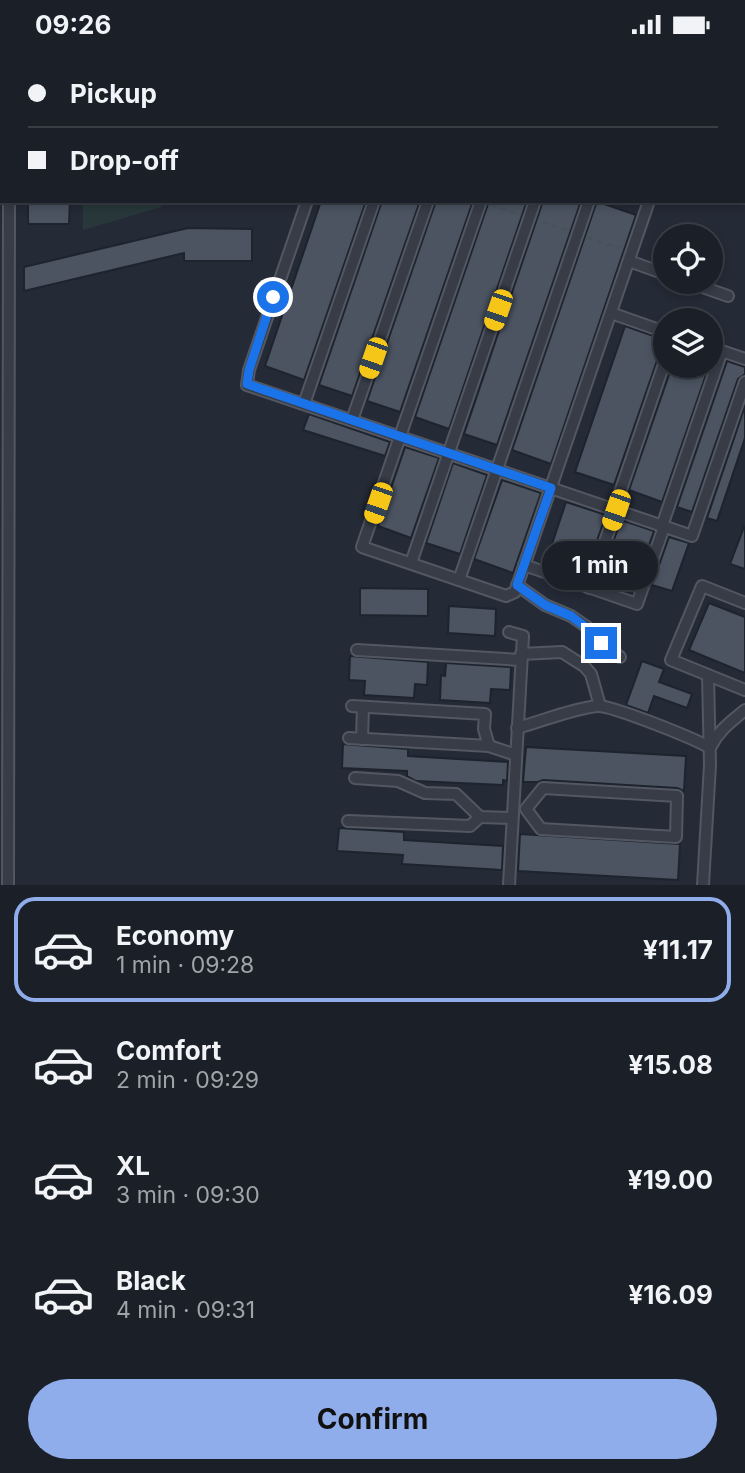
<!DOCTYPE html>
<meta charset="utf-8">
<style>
:root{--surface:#1b2028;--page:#282d34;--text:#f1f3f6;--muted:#a0a3a8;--line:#393e45;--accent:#8fadea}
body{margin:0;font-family:Inter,sans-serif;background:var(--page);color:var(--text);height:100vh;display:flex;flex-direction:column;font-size:26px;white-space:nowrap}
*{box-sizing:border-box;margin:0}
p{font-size:23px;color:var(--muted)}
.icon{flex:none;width:38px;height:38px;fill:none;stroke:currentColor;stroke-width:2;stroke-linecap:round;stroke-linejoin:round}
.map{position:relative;height:836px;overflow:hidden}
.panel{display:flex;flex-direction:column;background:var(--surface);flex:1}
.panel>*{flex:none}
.banner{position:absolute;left:0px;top:0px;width:746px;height:154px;box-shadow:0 4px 10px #0003,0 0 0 2px var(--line);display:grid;align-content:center;height:154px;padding:0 28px;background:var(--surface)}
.tools{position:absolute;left:653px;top:175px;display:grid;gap:14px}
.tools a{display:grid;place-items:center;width:70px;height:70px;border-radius:50%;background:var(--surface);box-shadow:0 4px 10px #0003,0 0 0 2px var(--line);font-size:35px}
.end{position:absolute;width:32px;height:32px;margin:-16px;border:9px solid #1a73e8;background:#fff;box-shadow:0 0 0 4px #fff}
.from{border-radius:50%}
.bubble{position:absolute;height:49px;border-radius:24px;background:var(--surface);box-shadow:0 4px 10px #0003,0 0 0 2px var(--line);font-size:23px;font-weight:700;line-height:49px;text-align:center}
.car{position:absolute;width:21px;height:42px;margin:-21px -10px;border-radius:9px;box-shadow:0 0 5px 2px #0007;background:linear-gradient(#f5c518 24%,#345 0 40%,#f5c518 0 76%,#345 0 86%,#f5c518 0)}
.banner b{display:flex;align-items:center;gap:24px;height:66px;font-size:26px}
.banner b+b{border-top:2px solid var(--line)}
.banner i{width:18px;height:18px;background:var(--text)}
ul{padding:12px 0 0;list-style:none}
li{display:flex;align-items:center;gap:21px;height:105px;margin:0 14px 10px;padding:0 14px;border:4px solid transparent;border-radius:21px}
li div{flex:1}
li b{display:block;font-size:26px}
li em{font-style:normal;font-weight:700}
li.active{border-color:var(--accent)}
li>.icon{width:63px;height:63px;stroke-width:1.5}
.primary-button{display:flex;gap:14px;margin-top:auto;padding:14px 28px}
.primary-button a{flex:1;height:80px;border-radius:42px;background:var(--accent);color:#111;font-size:28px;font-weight:700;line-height:80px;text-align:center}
.status{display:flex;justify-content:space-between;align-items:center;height:49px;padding:0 35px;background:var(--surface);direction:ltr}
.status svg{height:19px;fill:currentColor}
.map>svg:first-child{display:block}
.green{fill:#28383a}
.building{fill:#4c5462;stroke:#1e242e;stroke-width:2}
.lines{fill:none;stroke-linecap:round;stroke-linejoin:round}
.street-casing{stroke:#525762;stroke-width:14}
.secondary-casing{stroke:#404650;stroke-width:19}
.highway-casing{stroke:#424752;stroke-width:24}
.path{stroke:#455357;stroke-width:2.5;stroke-dasharray:5 5;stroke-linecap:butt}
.street{stroke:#373c47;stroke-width:10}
.secondary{stroke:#454c59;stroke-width:16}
.highway{stroke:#6c6455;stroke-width:21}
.rail-casing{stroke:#5b626f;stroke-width:7}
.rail{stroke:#1c222c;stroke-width:4.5;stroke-dasharray:13;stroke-linecap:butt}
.route{stroke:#1a73e8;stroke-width:9}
</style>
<div class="status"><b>09:26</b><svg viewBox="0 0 49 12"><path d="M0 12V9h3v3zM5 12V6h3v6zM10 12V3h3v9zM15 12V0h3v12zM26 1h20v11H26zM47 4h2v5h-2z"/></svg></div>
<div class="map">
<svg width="745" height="836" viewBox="0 0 745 836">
<rect width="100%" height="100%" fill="#242a36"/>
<path class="green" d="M83,152H161V158L83,181Z"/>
<g class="building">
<path d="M28,152H70L69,175H28Z"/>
<path d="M321,152H366L304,331L265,317Z"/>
<path d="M382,152H420L352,347L319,336Z"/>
<path d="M436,152H473L400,363L367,352Z"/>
<path d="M489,152H527L449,380L415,368Z"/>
<path d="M543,152H581L497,396L464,385Z"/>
<path d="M597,152H605L604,155L636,166L551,415L512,401Z"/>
<path d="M188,179L252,180V212H184V204L24,242V218Z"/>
<path d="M625,277L665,291V304L658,309L614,436L575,423Z"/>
<path d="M727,312L745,318V325L738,330L692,463L677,458Z"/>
<path d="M672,317H709L662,453L629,441Z"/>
<path d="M745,357V389L717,472L707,469Z"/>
<path d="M309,365L390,393L385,407L303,381Z"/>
<path d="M405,398L439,409L411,489L378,477Z"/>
<path d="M453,414L487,426L460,505L426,494Z"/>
<path d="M502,431L541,444L513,524L474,510Z"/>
<path d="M566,453L606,466L589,514L550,501Z"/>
<path d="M621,471L654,482L637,530L604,519Z"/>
<path d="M744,478H745V520L730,515Z"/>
<path d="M669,488L689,494L672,542L652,536Z"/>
<path d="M360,539L428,540V567L360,566Z"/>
<path d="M709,554L745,568V624L689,601Z"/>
<path d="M449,557L496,560L495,587L448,584Z"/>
<path d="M350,607L428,613L427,636L415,635L414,649L364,646L365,632L349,631Z"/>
<path d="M642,612L664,620L659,633L692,645L687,659L654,647L648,664L626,656Z"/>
<path d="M446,614L511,618L510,641L491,640L490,654L440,651L441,626L445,627Z"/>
<path d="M343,695L408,700V707L508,713L507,732L503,731V736L416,732L407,727V722L342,719Z"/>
<path d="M526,698L686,707L684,742L677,739L543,731L538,733H523Z"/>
<path d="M339,779L404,783V791L503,797L502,821L402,815L403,806L337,802Z"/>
<path d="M520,785L680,795L678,831L518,822Z"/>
</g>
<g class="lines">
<defs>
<g id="street">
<path d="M9,2V0"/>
<path d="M358,2L359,0"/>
<path d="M307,152L249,321L247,336L692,487L745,333"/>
<path d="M481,152L362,498L506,547L515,543L649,152"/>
<path d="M629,212L665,225"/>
<path d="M688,233L728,247"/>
<path d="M611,264L665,283"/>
<path d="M710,298L745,310"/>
<path d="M304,355L374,152"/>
<path d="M352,371L428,152"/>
<path d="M614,461L665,312"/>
<path d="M662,477L722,302"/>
<path d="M411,514L535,152"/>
<path d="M524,516L637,555L664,478"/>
<path d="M459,531L589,152"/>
<path d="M517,536L545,556L571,567L587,578L601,594L620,608"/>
<path d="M589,539L616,461"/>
<path d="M745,554L702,537L671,611L745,641"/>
<path d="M357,601L521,611"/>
<path d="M521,605L562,603L584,617L591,625L600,657"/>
<path d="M352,657L485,665L484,680L489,697"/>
<path d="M517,679C543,672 571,660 597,657C611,656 696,690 710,699"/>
<path d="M349,689L489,697L516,706"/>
<path d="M362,690L363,658"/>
<path d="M711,697C719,681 732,672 745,661"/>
<path d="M355,729L398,732L425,744L456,745L480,768L512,769"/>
<path d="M543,739L677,747L676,788L541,780L526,760Z"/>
<path d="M348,772L470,777L480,768"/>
<path d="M8,836L9,152"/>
<path d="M509,836L523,587L509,583"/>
<path d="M703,836L710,716L708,626"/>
</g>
<g id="secondary">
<path d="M612,0L617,2"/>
<path d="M744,48L745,49"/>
</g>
<g id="highway">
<path d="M672,0L677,2"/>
<path d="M744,26H745"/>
</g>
</defs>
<use href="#street" class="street-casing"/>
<use href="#secondary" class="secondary-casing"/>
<use href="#highway" class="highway-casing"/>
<g class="path">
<path d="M492,156L519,165"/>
<path d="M542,173L566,181"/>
<path d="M588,189L619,199"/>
</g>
<use href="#street" class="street"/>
<use href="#secondary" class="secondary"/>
<use href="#highway" class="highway"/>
<defs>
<g id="rail">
<path d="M504,0L508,2"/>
<path d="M531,0L536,2"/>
<path d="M557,0L562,2"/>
<path d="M744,69L745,70"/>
</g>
</defs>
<use href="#rail" class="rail-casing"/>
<use href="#rail" class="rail"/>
</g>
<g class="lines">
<path class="route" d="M273,248L249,321L247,335L551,439L517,536L545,556L571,567L587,579L601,594"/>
</g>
</svg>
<div class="tools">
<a><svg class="icon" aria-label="locate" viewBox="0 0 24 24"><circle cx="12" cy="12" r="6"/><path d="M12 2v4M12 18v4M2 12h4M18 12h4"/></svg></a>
<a><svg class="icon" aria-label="layers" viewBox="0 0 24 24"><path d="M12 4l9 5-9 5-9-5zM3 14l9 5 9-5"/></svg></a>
</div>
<i class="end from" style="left:273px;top:248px"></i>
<i class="end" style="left:601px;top:594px"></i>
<div class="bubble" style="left:542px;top:492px;width:116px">1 min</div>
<i class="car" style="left:498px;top:261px;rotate:199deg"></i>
<i class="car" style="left:373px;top:309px;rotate:199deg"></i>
<i class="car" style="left:378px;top:454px;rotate:199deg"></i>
<i class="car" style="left:616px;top:461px;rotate:199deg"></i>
<div class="banner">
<b><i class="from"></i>Pickup</b>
<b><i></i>Drop-off</b>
</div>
</div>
<section class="panel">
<ul>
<li class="active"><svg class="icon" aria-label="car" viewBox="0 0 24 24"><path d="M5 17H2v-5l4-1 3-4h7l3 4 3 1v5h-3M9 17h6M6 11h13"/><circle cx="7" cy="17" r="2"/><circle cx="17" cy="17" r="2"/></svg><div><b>Economy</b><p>1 min · 09:28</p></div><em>¥11.17</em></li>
<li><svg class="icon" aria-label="car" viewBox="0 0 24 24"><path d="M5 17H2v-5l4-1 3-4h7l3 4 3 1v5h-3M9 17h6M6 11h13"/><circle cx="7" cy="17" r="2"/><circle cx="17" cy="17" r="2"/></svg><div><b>Comfort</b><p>2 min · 09:29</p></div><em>¥15.08</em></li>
<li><svg class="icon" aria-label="car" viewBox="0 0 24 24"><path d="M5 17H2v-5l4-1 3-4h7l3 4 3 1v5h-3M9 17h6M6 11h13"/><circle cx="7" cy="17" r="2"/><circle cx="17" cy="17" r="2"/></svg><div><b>XL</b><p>3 min · 09:30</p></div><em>¥19.00</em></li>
<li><svg class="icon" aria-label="car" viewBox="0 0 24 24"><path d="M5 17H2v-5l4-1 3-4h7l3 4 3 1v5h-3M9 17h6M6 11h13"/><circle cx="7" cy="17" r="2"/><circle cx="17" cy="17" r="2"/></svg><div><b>Black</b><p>4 min · 09:31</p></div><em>¥16.09</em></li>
</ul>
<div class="primary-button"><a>Confirm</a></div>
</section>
